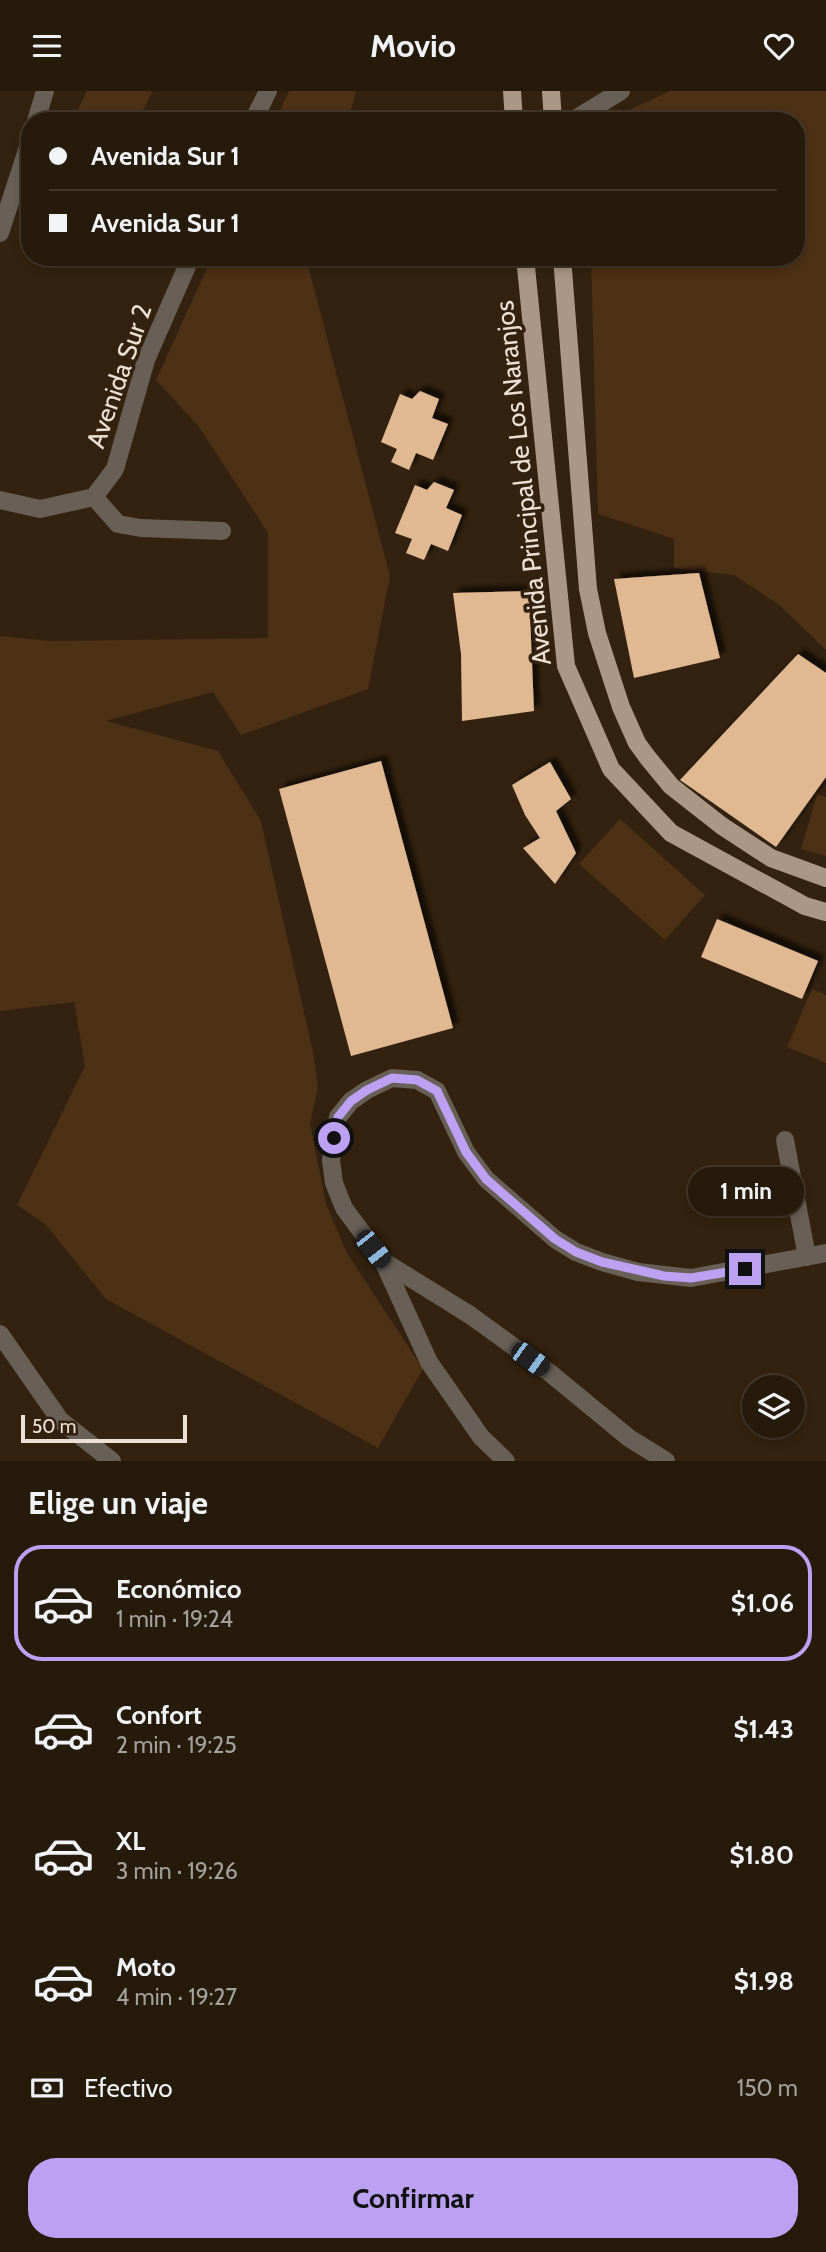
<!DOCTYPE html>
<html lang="es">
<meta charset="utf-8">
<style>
:root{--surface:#261a0b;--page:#2e2314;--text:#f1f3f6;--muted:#a4a19d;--line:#42382c;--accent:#bca0f2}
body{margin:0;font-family:Cabin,sans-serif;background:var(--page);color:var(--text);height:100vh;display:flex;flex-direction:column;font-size:26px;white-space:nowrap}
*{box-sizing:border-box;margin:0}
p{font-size:23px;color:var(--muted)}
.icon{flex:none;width:38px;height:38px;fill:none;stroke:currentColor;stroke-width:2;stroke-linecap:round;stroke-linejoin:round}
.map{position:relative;height:1370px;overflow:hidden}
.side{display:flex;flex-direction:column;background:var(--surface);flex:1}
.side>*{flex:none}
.banner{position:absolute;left:21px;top:21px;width:784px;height:154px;border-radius:28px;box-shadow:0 4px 10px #0003,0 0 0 2px var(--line);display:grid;align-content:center;height:154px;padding:0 28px;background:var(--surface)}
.fabs{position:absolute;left:742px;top:1284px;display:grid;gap:14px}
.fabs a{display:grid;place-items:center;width:63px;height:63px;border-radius:50%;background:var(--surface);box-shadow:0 4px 10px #0003,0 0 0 2px var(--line);font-size:35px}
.scale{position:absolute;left:21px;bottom:18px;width:166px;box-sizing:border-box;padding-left:7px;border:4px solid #ede1d6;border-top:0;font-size:19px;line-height:24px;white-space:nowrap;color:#ede1d6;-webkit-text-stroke:5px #33220f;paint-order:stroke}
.end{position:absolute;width:32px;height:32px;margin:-16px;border:9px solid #bca0f2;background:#111;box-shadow:0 0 0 4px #111}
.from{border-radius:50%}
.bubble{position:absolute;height:49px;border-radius:24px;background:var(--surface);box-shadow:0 4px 10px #0003,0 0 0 2px var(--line);font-size:23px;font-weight:800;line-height:49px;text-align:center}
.car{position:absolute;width:21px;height:42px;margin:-21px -10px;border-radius:9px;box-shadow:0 0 5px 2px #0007;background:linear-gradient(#222 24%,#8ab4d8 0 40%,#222 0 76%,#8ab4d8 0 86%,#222 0)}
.banner b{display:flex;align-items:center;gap:24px;height:66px;font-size:26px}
.banner b+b{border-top:2px solid var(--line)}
.banner i{width:18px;height:18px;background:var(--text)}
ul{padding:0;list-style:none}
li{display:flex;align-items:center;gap:21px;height:116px;margin:0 14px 10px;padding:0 14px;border:4px solid transparent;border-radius:28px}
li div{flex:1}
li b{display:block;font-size:26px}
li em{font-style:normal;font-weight:800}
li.active{border-color:var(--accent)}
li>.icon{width:63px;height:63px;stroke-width:1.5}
h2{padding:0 28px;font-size:32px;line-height:84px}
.pay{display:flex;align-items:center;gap:18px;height:77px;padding:0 28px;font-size:26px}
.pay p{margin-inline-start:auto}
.cta{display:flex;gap:14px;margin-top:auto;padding:14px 28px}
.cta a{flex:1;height:80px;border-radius:28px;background:var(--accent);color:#111;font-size:28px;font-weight:800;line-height:80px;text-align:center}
header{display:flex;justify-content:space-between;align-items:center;height:91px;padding:0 28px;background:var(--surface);font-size:32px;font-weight:800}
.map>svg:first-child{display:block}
.green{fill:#4c3114}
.building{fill:#e0b993;filter:url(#shadow)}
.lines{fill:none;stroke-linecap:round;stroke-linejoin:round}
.minor{stroke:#685f56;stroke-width:18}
.major{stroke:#aa9785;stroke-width:18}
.route{stroke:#bca0f2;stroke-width:9}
.labels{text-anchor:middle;stroke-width:7;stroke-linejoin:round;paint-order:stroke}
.street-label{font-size:26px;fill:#ede1d6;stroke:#33220f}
</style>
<header><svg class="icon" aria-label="menu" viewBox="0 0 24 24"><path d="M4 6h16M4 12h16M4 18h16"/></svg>Movio<svg class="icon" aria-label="heart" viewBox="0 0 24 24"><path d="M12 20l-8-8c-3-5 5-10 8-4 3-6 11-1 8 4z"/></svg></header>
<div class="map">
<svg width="826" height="1370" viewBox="0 0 826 1370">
<defs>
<filter id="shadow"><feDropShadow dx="6" dy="-6" stdDeviation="2" flood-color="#0009"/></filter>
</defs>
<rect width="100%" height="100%" fill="#33220f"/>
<g class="green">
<path d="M87,0H153L137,30H72Z"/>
<path d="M289,0H356V1L348,30H275Z"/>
<path d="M670,0H826V559L778,513L734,484L674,477V448L598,423L591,166H796V30H606Z"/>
<path d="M212,166H308L307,171L390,485L368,598L241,644L213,601L106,630L218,660L261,730L313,961L318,996L310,1033L326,1113L347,1162L423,1278L378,1357L106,1208L46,1134L17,1114L85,975L74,911L0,920V545L50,550L268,547V442L200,337L156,289Z"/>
<path d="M817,704L826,706V765L801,758Z"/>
<path d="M620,728L705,804L665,849L579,773Z"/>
<path d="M812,898L826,904V972L787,956Z"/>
</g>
<g class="building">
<path d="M420,300L439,308L432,327L448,333L433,369L416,362L409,379L391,371L397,358L381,351L400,303L412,308Z"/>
<path d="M434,391L454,399L446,417L462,424L448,460L431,453L424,469L406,462L412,448L395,442L415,394L427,399Z"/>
<path d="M699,482L720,567L634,587L614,488Z"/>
<path d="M529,500L534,620L462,630L461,563L453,502Z"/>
<path d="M798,563L826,582V686L776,756L680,689Z"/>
<path d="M381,670L453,937L351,965L279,698Z"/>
<path d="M550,671L571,708L556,720L576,762L555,793L523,757L540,747L525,724L512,694Z"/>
<path d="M717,828L818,870L802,908L701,866Z"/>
</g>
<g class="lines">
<g class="minor">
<path d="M36,30L45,0"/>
<path d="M253,30L268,0"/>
<path d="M572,30L621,0"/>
<path d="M0,142L30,50"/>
<path d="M94,406L118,433L141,437L222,440"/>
<path d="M0,409L40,418L94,406L115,378L146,269L191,166"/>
<path d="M785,1049L807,1166"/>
<path d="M383,1170L429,1271L481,1346L506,1370"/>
<path d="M0,1243L60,1329L112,1370"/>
<path d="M666,1370L629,1347L550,1282L470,1224L383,1170L344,1117L334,1092L331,1069L338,1026L351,1010L367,999L392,987L417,989L437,1000L466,1061L486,1088L555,1148L576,1161L602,1171L638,1181L691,1187L826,1162"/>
</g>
<g class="major">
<path d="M512,0L514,30"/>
<path d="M551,0L553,30"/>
<path d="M525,166L566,575L611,678L671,742L805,815L826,821"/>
<path d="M562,166L588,498L597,542L621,616L637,652L648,667L671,695L722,735L771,767L826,787"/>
</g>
</g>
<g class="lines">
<path class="route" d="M334,1047L338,1026L351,1010L367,999L392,987L417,989L437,1000L466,1061L486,1088L555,1148L576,1161L602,1171L664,1185L691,1187L745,1178"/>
</g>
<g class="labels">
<g class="street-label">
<text transform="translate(119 285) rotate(-71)" y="9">Avenida Sur 2</text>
<text transform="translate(523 392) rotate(-96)" y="9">Avenida Principal de Los Naranjos</text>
</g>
</g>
</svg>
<div class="fabs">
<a><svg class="icon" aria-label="layers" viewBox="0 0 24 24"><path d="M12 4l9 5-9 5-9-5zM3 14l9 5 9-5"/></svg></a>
</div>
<div class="scale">50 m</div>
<i class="end from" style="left:334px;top:1047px"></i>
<i class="end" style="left:745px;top:1178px"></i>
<div class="bubble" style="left:688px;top:1076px;width:116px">1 min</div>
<i class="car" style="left:373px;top:1158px;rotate:142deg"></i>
<i class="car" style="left:530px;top:1268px;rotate:126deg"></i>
<div class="banner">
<b><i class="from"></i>Avenida Sur 1</b>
<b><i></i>Avenida Sur 1</b>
</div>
</div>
<section class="side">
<h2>Elige un viaje</h2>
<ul>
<li class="active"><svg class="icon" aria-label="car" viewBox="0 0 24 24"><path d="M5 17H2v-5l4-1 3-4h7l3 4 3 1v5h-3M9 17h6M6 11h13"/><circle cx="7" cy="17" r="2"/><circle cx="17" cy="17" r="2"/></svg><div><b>Económico</b><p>1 min · 19:24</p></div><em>$1.06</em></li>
<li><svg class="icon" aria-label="car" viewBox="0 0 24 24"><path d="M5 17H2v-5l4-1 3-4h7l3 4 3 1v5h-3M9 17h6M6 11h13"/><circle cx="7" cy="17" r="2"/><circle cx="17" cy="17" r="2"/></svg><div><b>Confort</b><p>2 min · 19:25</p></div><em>$1.43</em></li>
<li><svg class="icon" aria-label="car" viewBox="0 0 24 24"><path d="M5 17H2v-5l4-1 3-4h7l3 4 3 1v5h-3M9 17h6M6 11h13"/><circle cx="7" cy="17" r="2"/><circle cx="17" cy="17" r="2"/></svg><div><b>XL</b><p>3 min · 19:26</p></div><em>$1.80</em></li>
<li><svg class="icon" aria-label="car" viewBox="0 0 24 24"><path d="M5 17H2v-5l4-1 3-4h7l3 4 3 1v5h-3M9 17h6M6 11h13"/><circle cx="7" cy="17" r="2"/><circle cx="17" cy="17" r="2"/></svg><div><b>Moto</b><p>4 min · 19:27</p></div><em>$1.98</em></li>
</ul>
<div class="pay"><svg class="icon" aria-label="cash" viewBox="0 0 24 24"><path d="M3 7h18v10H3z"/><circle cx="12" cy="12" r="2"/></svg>Efectivo<p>150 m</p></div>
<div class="cta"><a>Confirmar</a></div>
</section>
